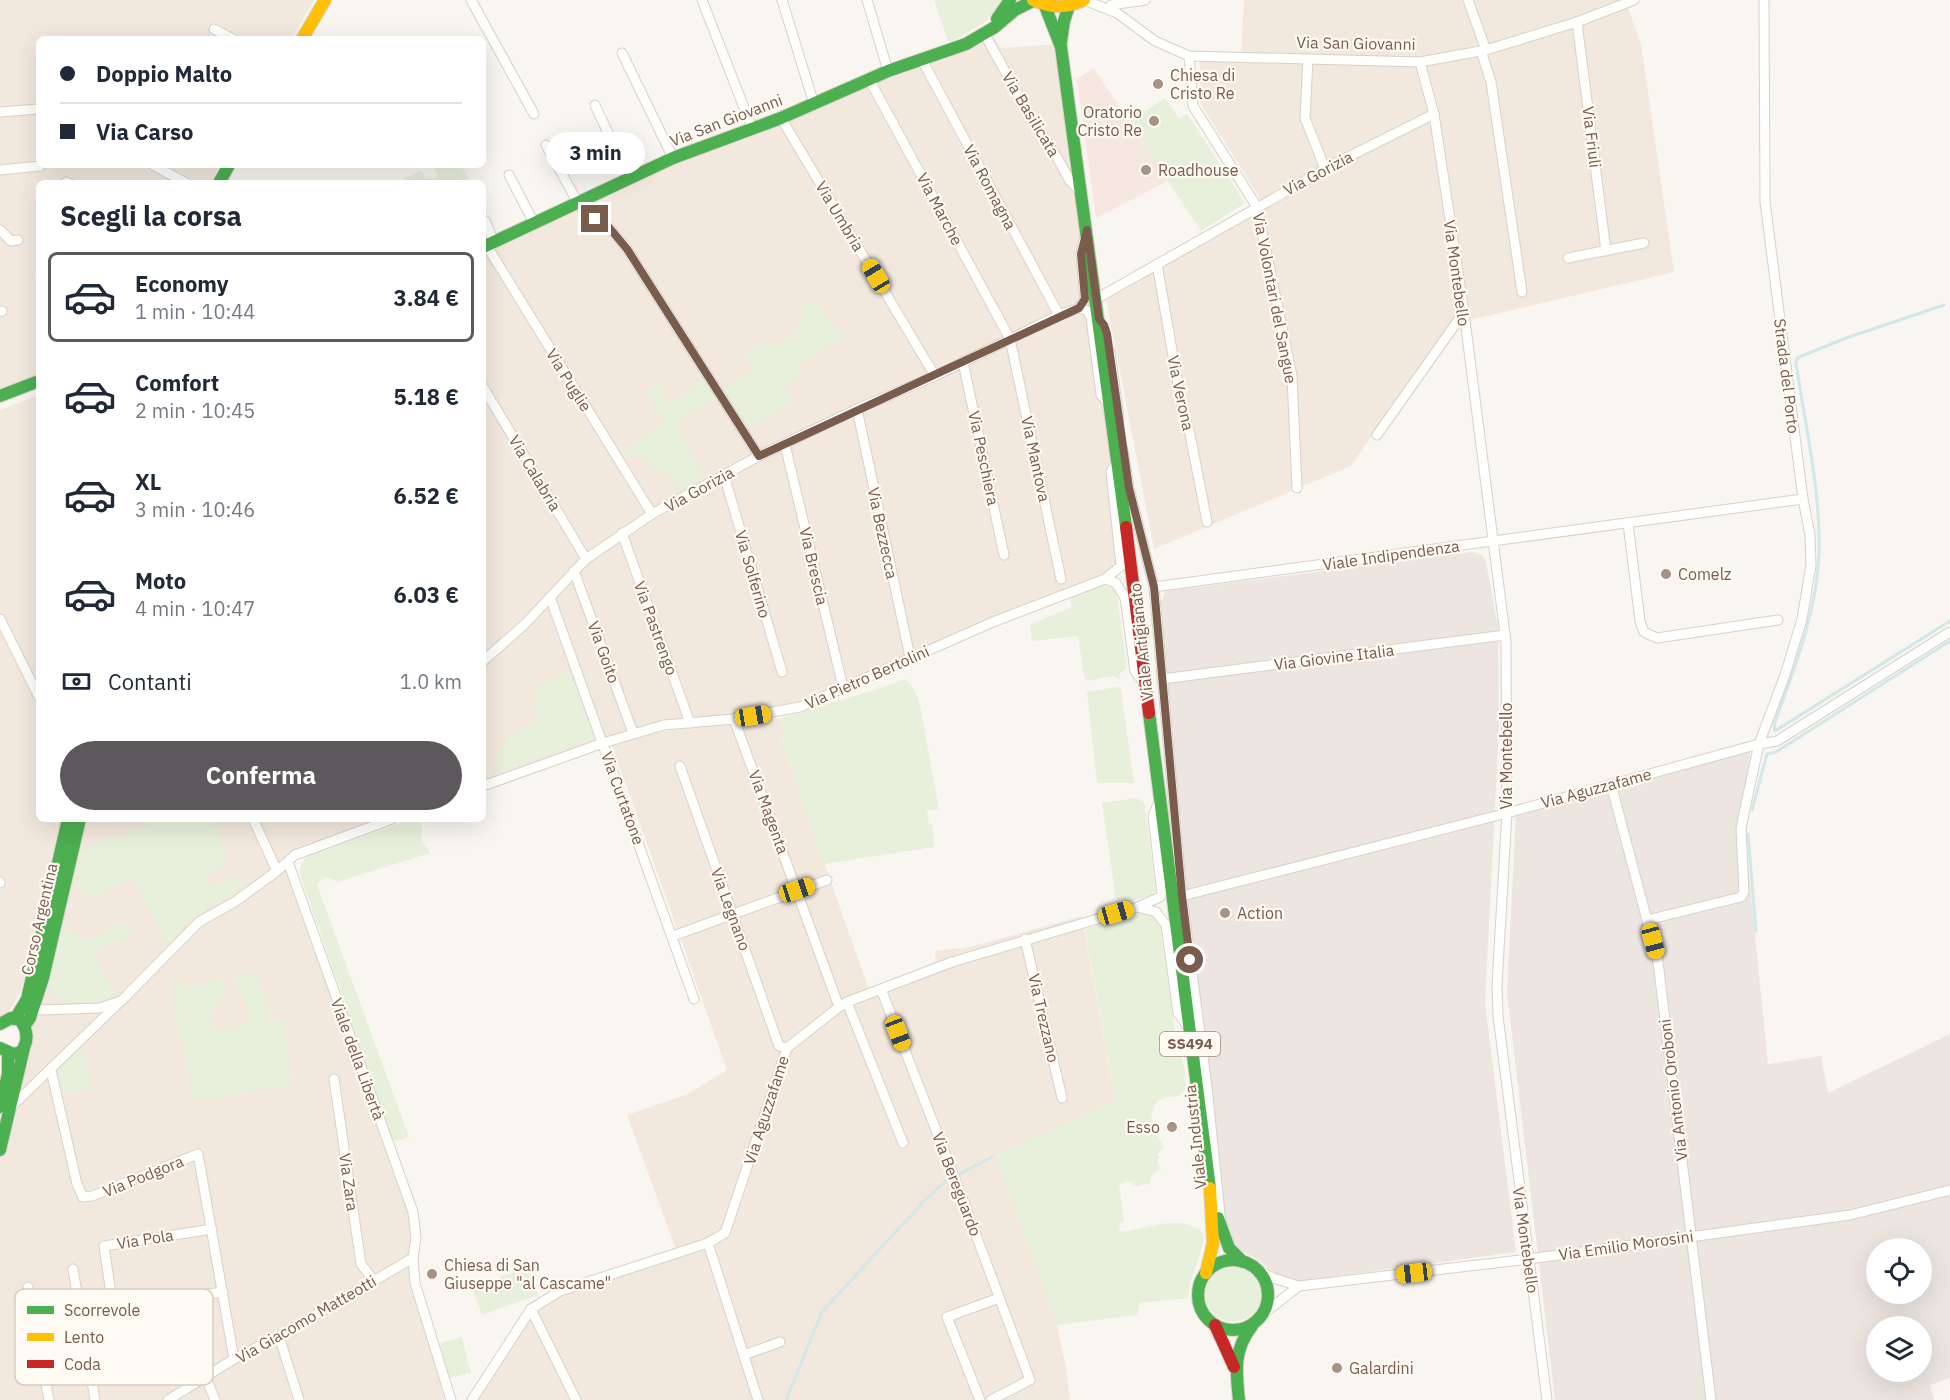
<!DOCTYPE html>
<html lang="it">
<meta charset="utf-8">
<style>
:root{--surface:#fff;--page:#f2f2f3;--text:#1f2937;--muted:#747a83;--line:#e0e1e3;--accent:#5c585b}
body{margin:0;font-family:"IBM Plex Sans",sans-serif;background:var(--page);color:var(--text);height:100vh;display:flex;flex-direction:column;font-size:22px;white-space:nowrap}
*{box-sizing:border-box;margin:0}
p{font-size:20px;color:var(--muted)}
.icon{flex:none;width:33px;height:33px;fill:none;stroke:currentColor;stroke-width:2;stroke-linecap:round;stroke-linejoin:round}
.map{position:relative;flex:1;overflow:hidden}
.drawer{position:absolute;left:36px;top:180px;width:450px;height:642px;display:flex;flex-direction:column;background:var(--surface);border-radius:9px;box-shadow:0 6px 24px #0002}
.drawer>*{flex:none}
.guide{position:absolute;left:36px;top:36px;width:450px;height:132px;border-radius:9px;box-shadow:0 6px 24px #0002;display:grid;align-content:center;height:132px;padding:0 24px;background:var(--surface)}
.buttons{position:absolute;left:1866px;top:1238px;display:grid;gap:12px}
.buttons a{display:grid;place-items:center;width:66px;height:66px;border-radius:50%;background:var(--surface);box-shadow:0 6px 24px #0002;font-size:30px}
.end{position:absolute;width:27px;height:27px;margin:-14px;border:8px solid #7a5c4d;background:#fff;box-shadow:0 0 0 3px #fff}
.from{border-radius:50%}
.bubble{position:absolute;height:42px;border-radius:21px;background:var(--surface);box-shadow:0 6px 24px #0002;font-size:20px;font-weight:800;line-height:42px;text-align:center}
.car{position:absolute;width:18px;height:36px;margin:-18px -9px;border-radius:8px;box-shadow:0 0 4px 2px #0007;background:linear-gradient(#f5c518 24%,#345 0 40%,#f5c518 0 76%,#345 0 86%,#f5c518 0)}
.guide b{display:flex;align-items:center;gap:21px;height:57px;font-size:22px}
.guide b+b{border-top:2px solid var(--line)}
.guide i{width:15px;height:15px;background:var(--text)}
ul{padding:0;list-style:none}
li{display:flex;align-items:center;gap:18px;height:90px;margin:0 12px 9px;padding:0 12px;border:3px solid transparent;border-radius:9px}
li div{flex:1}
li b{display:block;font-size:22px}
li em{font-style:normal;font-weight:800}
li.active{border-color:var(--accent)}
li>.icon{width:54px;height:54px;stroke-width:1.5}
h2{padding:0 24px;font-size:27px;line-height:72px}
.pay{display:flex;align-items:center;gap:15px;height:66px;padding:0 24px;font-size:22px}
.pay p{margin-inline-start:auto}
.primary-button{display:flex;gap:12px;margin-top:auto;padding:12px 24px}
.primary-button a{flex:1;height:69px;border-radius:36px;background:var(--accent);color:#fff;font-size:24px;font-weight:800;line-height:69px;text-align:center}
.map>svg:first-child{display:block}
.residential{fill:#f2e8de}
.commercial{fill:#f6e8e1}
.industrial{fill:#ede5e0;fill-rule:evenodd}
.green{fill:#e7f0db}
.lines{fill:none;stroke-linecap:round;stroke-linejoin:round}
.stream{stroke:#d0e8ea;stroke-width:3}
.street-casing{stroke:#d7d1cb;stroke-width:11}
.fast-casing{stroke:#d9d2cb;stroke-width:14}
.slow-casing{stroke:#d9d2cb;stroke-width:14}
.jam-casing{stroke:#d9d2cb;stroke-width:14}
.street{stroke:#fefefd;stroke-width:9}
.fast{stroke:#4caf50;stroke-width:12}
.slow{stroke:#ffc107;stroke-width:12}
.jam{stroke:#c62828;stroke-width:12}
.route{stroke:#7a5c4d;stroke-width:8}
.poi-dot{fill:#a69286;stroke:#fffaf3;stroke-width:2}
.labels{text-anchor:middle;stroke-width:4.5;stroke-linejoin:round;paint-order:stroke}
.shield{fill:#fffaf3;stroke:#a28b7f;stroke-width:1.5}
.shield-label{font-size:15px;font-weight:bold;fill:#7a5c4d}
.street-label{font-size:16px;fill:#7a5c4d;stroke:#fffaf3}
.poi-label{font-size:16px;fill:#7a5c4d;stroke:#fffaf3;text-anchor:start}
.key{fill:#fffaf3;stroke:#d7cbc1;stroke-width:1.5}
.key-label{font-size:16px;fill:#7a5c4d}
</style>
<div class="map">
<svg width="1950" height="1400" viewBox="0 0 1950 1400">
<rect width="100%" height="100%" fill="#f9f5f0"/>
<g class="residential">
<path d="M0,0H314L292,39H39V165H220L210,183H39V259L35,275L39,277V375L0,390Z"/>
<path d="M1244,0H1625L1641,44L1674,272L1449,325L1351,466L1154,549L1106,298L1262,209L1259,197L1199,101L1200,60L1241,62Z"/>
<path d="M984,33L994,37L1001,48L1061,44L1118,461L1120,547L1115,572L800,707L664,725L483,786V247L579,203Z"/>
<path d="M39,395V819H61L21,991L11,1009L0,1018V410Z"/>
<path d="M781,718L786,734L780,737L869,990L935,962L936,951L970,947L1082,916L1115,1101L1057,1325L1066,1369L1070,1400H476L532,1314L561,1296L677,1252L627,1115L686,1095L727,1070L612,745L665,731Z"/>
<path d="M80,819H392L288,862L413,1212L415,1283L451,1400H0V1150Z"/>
</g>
<path class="commercial" d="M1094,68L1168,181L1096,218L1077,79Z"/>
<g class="industrial">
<path d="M1473,552L1482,555L1486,562L1498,627L1499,729L1485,1002L1516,1252L1293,1282L1283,1279L1255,1258L1240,1250L1226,1231L1185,902L1160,604L1166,591Z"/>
<path d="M1750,752L1744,826L1768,1064L1821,1056L1828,1093L1950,1034V1378L1930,1385L1934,1400H1555L1507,992L1516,814ZM1876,1248H1922V1293H1876ZM1876,1326H1922V1371H1876Z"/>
</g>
<g class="green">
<path d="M934,0H1004L985,22L952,42L948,40Z"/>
<path d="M1165,98L1179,119L1187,114L1245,203L1201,231L1129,122Z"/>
<path d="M440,165H461L470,183H406L404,178L421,171L425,178L429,177L431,179L438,176L434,167Z"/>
<path d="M814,301L821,307L835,329L845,332L847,336L797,365L802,374L784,384L795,401L747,429L722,389L754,370L745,353L764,342L774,344C783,341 799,334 801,323C802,316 802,311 805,304Z"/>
<path d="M703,377L717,398L680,418L682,422L676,426L705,476L681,491L664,468L655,472L642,454L624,459L621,454L664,423L646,391L664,380L667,385L661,389L669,404L695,389L693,383Z"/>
<path d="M1100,583L1116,590L1127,668L1119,674L1120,680L1114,676L1086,681L1083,669L1078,636L1032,641L1030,625L1072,607L1069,595Z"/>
<path d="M571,672L596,738L498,772L496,754L505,743V739L541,718L533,703L539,699L533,687Z"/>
<path d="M905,679L912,686L919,700L939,809L927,811L929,824H932L934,847L824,864L780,736L786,733L781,718L881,688Z"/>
<path d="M1117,687L1121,690L1134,783H1097L1087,692Z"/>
<path d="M1136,798L1144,802L1156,891L1150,896L1117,905L1102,803Z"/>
<path d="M144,819H213L228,861L206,877L210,884L217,886L234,875L243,887L188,921L169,946L133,877L95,897H89L84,892L73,887L82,850L109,836L120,839L146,825Z"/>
<path d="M412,819H419L423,830C417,840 427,844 430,853L338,882L326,877L319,882L317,885L409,1137L393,1142L300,874C300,865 301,860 310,855Z"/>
<path d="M1143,912L1157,918L1160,925L1176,1039C1180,1049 1189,1081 1185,1090C1180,1098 1172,1096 1164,1098C1151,1102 1149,1120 1154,1130C1156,1136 1161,1141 1164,1147L1157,1154L1160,1157L1157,1161L1161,1169L1153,1173L1149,1184L1133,1187L1132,1181L1119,1184L1124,1221L1119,1223L1120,1232C1146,1230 1174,1214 1200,1230L1204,1236L1203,1243L1189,1287L1188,1298L1140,1303L1137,1315L1057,1325L996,1155L1115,1101L1085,929Z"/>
<path d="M117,923H126L135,928L129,931L130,935L116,943L114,940L93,953L115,996C103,1002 90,1002 77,1001C73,1001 67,1002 62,1001C40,995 59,946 63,930C72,933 88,941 97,938C104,935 110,927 117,923Z"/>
<path d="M256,972L272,1020L284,1018L293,1084L194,1101L183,1040L180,1039L172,985L185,981L187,989L225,978V997C215,1007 205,1020 215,1032C228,1032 244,1029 250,1017L244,999L232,978Z"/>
<path d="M81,1048L93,1088L61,1096L56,1072Z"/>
<circle cx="1233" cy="1294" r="28"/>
<path d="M528,1267L538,1295L482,1315L472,1287Z"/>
<path d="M462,1337L471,1373L449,1378L440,1343Z"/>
</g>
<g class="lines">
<g class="stream">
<path d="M1944,305L1846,338L1797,358L1796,363C1805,424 1821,492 1819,553C1817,613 1794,669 1774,725L1775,731L1950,621"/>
<path d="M1752,810L1767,754L1776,752L1950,641"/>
<path d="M1748,834L1756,931"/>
<path d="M957,1175L992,1157"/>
<path d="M786,1400L822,1312L924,1201L951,1176"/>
</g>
<defs>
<g id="street">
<path d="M471,0L534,114"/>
<path d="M702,0L752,128"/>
<path d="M782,0L814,104"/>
<path d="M867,0L888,71"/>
<path d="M1084,0L1117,13L1155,41L1189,56L1420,62L1486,50L1577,22L1634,0"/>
<path d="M1468,0L1486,50"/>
<path d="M1111,5L1145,0"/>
<path d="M1577,22L1606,251"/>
<path d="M214,29L233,39"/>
<path d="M984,33L1028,113L1058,159L1070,181L1081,192"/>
<path d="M1481,51L1491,82L1522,292"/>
<path d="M622,53L673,158"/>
<path d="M1189,56L1193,106L1257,207L1292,376L1297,488"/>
<path d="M921,58L1059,315"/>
<path d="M1308,59L1305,118L1325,169"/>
<path d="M869,79L1010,339L1061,579"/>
<path d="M595,105L629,178"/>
<path d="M0,112L39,109"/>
<path d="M1434,114L1464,312L1506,642L1507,813L1497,984L1498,1016L1547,1400"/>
<path d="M781,118L935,376"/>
<path d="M546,145L583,212L607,225L627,249L759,456"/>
<path d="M153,165L186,183"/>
<path d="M0,170L40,166"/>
<path d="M509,175L534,223"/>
<path d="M66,182L69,183"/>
<path d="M485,221L494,242"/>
<path d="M0,230L11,241L18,240"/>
<path d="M487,246L652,514"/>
<path d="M1568,258L1644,243"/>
<path d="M1157,264L1183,413L1190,434L1207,522"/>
<path d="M1096,299L1338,162L1434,114L1420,62"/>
<path d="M1079,308L1088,311L1091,318L1101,395L1110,405"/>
<path d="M1079,308L1085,299L1081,254L1084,240"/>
<path d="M0,311H2"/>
<path d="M1110,352L1119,418"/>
<path d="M963,362L1004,555"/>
<path d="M483,387L586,559"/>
<path d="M857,409L910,657"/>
<path d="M1377,435L1464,312"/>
<path d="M785,445L843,687"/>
<path d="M1123,450L1129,488L1154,587L1182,896L1207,1087L1221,1224"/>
<path d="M724,475L782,672"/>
<path d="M1628,523L1640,621L1644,632L1657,638L1778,620"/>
<path d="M622,533L690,723"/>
<path d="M574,571L633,733"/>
<path d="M1105,579L1116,583L1125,598L1135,671L1144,683"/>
<path d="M1154,587L1803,499"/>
<path d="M550,597L694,999"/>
<path d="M0,619L39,697"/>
<path d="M483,661L525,624L586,559L652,514L759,456L857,409L935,376L1059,315L1079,308"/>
<path d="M1162,679L1505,635"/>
<path d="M734,719L839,1007"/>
<path d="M680,766L779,1046L787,1048"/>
<path d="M1611,784L1658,962L1711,1400"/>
<path d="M483,786L603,743L664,725L734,719L800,707L993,622L1105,579L1121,566L1111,472L1117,461"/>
<path d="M253,819L277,871"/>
<path d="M288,862L413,1212L416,1238L413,1258L415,1283L451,1400"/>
<path d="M0,882V883"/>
<path d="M1182,896L1507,813L1759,744L1777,741L1950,632"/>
<path d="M1138,907L1156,912L1166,925L1178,1013L1187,1025"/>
<path d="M1647,920L1741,897L1744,892L1741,829L1744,813L1759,744L1785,675L1802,619L1811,565L1810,535L1803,499L1765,202L1764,0"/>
<path d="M673,936L827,880"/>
<path d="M1025,939L1062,1098"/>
<path d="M881,989L957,1184L1030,1380L991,1400"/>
<path d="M847,1002L903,1143"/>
<path d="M33,1009L41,1010L99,1008L118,1002"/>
<path d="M51,1070L77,1184L83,1197L92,1196L198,1154L234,1359"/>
<path d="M334,1079L361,1264L374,1281"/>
<path d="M10,1108L125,997L199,922L236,901L277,871L295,855L392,819"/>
<path d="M708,1243L758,1400"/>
<path d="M1255,1268L1273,1278L1299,1286L1529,1259L1850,1215L1950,1190"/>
<path d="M73,1269L95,1400"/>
<path d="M28,1287L49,1400"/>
<path d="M113,1308L104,1246L212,1229"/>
<path d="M531,1309L576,1400"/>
<path d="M80,1312L223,1292"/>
<path d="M1263,1314L1299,1286"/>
<path d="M279,1336L299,1400"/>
<path d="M744,1355L780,1342"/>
<path d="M206,1378L215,1400"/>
<path d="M168,1400L234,1359L279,1336L413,1258"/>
<path d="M472,1400L531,1309L560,1291L708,1243L725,1233L787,1048L839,1007L847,1002L952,962L1138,907L1160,897L1162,894L1153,816L1158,804"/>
<path d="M980,1400L947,1317L999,1298"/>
</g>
<g id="fast">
<path d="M1045,6L1061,47L1126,527"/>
<path d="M997,19L1010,0"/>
<path d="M1061,42L1064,21L1069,6"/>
<path d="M219,183L229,165"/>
<path d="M483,247L673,158L781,118L888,71L966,44L995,27L1015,10L1033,1"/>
<path d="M0,396L39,381"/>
<path d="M1149,713L1210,1188"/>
<path d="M15,1019L27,999L68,819"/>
<path d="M0,1024L11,1018L20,1020C28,1030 29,1041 21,1052L13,1054L0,1048"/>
<path d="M25,1025L30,1018L43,978L80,819"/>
<path d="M0,1107L8,1074V1053"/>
<path d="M0,1150L24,1048"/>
<path d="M1218,1218L1229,1248L1243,1262"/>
<circle cx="1233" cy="1295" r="35"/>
<path d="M1239,1400C1236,1372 1233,1350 1252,1326"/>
</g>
<g id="slow">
<path d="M1033,0C1051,8 1066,9 1084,0"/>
<path d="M302,39L325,0"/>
<path d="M1206,1273L1213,1243L1210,1188"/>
</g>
<g id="jam">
<path d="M1126,527L1149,713"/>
<path d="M1215,1325L1234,1367"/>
</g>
</defs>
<use href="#street" class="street-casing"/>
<use href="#fast" class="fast-casing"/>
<use href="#slow" class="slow-casing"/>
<use href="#jam" class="jam-casing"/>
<use href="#street" class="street"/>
<use href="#fast" class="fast"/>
<use href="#slow" class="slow"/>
<use href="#jam" class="jam"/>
</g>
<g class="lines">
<path class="route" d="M595,219L607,225L627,249L759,456L1079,308L1085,299L1081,254L1087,230L1099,319L1104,325L1107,334L1129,488L1154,587L1182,896L1190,960"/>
</g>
<g class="poi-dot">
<circle cx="1158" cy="84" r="6"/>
<circle cx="1154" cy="121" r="6"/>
<circle cx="1146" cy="170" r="6"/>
<circle cx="1666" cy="574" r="6"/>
<circle cx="1225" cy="913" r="6"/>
<circle cx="1172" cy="1127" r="6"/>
<circle cx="432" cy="1274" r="6"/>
<circle cx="1337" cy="1368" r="6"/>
</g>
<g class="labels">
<rect class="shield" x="1160" y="1032" width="60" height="24" rx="4.5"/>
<g class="shield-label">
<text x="1190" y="1049">SS494</text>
</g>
<g class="street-label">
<text transform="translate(1356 43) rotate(1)" y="6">Via San Giovanni</text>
<text transform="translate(1031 114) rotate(59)" y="6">Via Basilicata</text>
<text transform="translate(726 120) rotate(-21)" y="6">Via San Giovanni</text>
<text transform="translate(1592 137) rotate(83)" y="6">Via Friuli</text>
<text transform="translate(1318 173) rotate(-28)" y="6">Via Gorizia</text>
<text transform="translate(990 187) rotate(62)" y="6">Via Romagna</text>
<text transform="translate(940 209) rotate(62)" y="6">Via Marche</text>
<text transform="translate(840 216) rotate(59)" y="6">Via Umbria</text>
<text transform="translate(1457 273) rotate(82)" y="6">Via Montebello</text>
<text transform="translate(1275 298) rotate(79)" y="6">Via Volontari del Sangue</text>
<text transform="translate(1787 376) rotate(83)" y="6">Strada del Porto</text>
<text transform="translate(569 380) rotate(58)" y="6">Via Puglie</text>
<text transform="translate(1181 393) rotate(78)" y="6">Via Verona</text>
<text transform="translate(984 458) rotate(78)" y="6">Via Peschiera</text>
<text transform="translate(1036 459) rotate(78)" y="6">Via Mantova</text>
<text transform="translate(535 473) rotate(59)" y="6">Via Calabria</text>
<text transform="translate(699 489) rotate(-29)" y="6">Via Gorizia</text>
<text transform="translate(883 533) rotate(78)" y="6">Via Bezzecca</text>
<text transform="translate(1391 555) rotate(-8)" y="6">Viale Indipendenza</text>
<text transform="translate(814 566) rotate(77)" y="6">Via Brescia</text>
<text transform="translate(753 574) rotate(74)" y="6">Via Solferino</text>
<text transform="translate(656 628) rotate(70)" y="6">Via Pastrengo</text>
<text transform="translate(1141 642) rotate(-96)" y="6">Viale Artigianato</text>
<text transform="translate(604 652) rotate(70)" y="6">Via Goito</text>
<text transform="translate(1334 657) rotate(-7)" y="6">Via Giovine Italia</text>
<text transform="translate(867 677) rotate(-24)" y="6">Via Pietro Bertolini</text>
<text transform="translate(1506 756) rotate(-90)" y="6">Via Montebello</text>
<text transform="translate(1596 788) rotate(-15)" y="6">Via Aguzzafame</text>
<text transform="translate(623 798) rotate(70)" y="6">Via Curtatone</text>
<text transform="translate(769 812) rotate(70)" y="6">Via Magenta</text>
<text transform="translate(731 909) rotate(70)" y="6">Via Legnano</text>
<text transform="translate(39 919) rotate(-77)" y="6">Corso Argentina</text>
<text transform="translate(1044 1018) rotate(77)" y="6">Via Trezzano</text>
<text transform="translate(358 1059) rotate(70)" y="6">Viale della Libertà</text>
<text transform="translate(1673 1090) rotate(-97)" y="6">Via Antonio Oroboni</text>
<text transform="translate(766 1110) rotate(-72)" y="6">Via Aguzzafame</text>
<text transform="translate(1195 1137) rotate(-96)" y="6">Viale Industria</text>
<text transform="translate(143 1176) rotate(-22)" y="6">Via Podgora</text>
<text transform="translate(349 1182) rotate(82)" y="6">Via Zara</text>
<text transform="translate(957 1184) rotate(69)" y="6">Via Bereguardo</text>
<text transform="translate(145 1239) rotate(-9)" y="6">Via Pola</text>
<text transform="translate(1526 1240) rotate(82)" y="6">Via Montebello</text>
<text transform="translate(1626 1245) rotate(-8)" y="6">Via Emilio Morosini</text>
<text transform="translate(306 1319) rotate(-30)" y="6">Via Giacomo Matteotti</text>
</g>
<g class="poi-label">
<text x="1170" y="81">Chiesa di<tspan x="1170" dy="18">Cristo Re</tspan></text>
<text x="1142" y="118" text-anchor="end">Oratorio<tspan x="1142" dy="18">Cristo Re</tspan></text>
<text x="1158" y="176">Roadhouse</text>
<text x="1678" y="580">Comelz</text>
<text x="1237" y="919">Action</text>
<text x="1160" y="1133" text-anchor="end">Esso</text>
<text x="444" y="1271">Chiesa di San<tspan x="444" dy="18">Giuseppe "al Cascame"</tspan></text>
<text x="1349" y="1374">Galardini</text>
</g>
</g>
<rect x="15" y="1289" width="198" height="96" rx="9" class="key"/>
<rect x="27" y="1306" width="27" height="8" fill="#4caf50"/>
<rect x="27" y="1333" width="27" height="8" fill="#ffc107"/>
<rect x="27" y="1360" width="27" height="8" fill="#c62828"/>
<g class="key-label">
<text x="64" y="1316">Scorrevole</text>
<text x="64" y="1343">Lento</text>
<text x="64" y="1370">Coda</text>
</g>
</svg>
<div class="buttons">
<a><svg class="icon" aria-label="locate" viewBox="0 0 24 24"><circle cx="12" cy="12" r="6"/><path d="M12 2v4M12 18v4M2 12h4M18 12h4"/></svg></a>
<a><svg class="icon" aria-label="layers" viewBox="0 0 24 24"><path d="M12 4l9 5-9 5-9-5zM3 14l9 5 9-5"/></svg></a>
</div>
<i class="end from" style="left:1190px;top:960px"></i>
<i class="end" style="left:595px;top:219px"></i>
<div class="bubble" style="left:546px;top:132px;width:99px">3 min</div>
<i class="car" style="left:876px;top:276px;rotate:329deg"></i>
<i class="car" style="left:753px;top:716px;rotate:81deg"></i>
<i class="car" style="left:797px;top:890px;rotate:72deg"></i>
<i class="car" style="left:1116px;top:913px;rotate:74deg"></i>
<i class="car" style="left:1653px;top:941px;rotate:165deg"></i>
<i class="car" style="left:898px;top:1033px;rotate:159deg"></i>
<i class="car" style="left:1414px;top:1273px;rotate:263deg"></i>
<div class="guide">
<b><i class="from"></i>Doppio Malto</b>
<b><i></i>Via Carso</b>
</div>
<section class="drawer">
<h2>Scegli la corsa</h2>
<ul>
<li class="active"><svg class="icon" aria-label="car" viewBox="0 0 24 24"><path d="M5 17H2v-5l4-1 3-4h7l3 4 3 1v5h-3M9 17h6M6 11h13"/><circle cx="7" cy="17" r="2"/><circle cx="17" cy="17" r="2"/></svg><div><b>Economy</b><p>1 min · 10:44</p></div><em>3.84 €</em></li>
<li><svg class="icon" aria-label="car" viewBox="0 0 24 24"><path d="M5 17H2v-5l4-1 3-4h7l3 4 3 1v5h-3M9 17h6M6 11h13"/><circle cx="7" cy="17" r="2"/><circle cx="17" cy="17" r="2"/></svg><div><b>Comfort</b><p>2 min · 10:45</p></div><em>5.18 €</em></li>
<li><svg class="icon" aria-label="car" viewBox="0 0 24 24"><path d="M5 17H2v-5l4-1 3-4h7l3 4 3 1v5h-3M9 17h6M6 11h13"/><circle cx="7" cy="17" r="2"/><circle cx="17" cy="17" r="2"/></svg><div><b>XL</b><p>3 min · 10:46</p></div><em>6.52 €</em></li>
<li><svg class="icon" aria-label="car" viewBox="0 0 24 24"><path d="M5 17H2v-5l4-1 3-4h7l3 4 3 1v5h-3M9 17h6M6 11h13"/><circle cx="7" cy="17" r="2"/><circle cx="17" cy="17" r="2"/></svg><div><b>Moto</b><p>4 min · 10:47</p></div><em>6.03 €</em></li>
</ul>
<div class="pay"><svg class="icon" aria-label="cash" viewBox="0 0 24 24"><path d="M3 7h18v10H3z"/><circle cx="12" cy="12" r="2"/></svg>Contanti<p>1.0 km</p></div>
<div class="primary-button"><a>Conferma</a></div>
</section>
</div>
